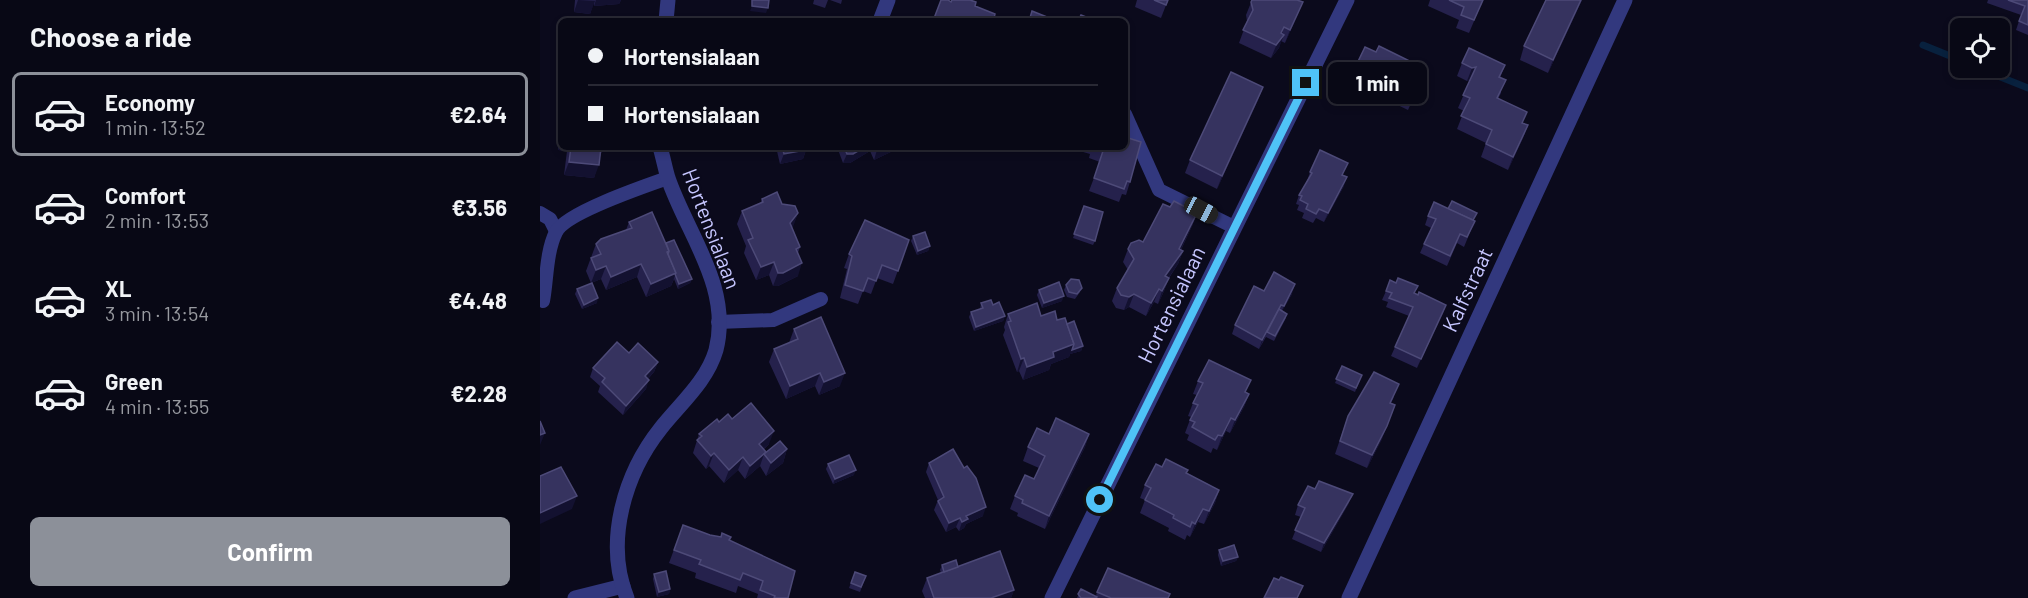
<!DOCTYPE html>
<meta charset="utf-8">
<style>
:root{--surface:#080815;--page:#11111e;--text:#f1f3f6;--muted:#989aa0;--line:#292934;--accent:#8c9099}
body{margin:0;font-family:Barlow,sans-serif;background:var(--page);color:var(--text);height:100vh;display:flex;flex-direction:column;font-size:22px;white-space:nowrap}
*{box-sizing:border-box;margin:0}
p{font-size:20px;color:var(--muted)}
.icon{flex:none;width:33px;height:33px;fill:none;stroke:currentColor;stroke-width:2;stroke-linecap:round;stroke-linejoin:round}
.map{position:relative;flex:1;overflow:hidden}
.details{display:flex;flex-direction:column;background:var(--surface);width:540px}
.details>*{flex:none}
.banner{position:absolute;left:18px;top:18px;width:570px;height:132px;border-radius:9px;box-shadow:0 3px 9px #0003,0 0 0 2px var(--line);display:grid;align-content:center;height:132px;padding:0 30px;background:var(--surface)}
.controls{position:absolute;left:1410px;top:18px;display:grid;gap:12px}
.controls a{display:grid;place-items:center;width:60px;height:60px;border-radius:9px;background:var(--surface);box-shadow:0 3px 9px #0003,0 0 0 2px var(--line);font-size:30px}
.end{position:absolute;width:27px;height:27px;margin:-14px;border:8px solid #4fc3f7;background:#111;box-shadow:0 0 0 3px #111}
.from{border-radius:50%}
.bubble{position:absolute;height:42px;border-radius:9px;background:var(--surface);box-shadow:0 3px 9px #0003,0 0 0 2px var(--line);font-size:20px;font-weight:700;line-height:42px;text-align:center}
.car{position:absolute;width:18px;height:36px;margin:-18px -9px;border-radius:8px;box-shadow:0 0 4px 2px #0007;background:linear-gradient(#222 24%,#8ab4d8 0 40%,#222 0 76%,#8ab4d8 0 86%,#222 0)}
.banner b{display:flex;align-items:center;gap:21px;height:57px;font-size:22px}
.banner b+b{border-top:2px solid var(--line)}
.banner i{width:15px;height:15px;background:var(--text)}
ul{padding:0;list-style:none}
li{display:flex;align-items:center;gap:18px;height:84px;margin:0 12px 9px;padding:0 18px;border:3px solid transparent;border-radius:9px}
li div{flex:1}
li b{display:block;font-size:22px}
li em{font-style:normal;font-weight:700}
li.selected{border-color:var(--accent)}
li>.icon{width:54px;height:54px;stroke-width:1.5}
h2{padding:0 30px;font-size:27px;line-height:72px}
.action{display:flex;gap:12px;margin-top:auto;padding:12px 30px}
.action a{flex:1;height:69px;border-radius:9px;background:var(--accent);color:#fff;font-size:24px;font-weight:700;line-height:69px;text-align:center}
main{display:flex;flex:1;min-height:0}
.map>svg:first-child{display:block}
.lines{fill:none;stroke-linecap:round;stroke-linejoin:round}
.stream{stroke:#08213e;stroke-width:7}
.service{stroke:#32387e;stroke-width:14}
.minor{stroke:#32387e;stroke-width:15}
.wall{fill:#25214c}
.shaded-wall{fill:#131130}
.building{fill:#36335f;stroke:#4d4a78;stroke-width:1.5}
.route{stroke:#4fc3f7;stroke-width:8}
.labels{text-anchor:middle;stroke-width:4.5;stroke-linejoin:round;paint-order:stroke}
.street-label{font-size:21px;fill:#c6c6ff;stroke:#0b0a1c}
</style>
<main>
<section class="details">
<h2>Choose a ride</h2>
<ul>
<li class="selected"><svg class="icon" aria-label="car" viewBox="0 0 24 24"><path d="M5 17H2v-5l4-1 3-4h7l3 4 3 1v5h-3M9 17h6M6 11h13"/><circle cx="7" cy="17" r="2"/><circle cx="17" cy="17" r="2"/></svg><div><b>Economy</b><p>1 min · 13:52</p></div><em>€2.64</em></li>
<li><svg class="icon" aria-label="car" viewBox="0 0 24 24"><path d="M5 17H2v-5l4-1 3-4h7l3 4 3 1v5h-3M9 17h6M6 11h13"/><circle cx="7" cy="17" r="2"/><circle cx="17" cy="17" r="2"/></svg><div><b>Comfort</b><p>2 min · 13:53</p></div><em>€3.56</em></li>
<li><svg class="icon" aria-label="car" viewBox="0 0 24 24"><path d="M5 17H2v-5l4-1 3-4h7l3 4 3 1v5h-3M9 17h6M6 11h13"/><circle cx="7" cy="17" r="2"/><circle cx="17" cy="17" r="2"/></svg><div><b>XL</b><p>3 min · 13:54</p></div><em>€4.48</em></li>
<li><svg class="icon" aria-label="car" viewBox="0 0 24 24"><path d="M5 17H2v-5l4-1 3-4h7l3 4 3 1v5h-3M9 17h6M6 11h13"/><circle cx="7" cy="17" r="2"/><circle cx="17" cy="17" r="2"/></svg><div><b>Green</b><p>4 min · 13:55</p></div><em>€2.28</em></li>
</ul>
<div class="action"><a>Confirm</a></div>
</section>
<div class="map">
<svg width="1488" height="598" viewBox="0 0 1488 598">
<rect width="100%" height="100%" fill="#0b0a1c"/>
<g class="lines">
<g class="stream">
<path d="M1383,45L1420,60"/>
<path d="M1438,68L1488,88"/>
</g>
<g class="service">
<path d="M585,114L619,190L694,227"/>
<path d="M0,213L10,219L16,231"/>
<path d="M3,301C7,280 6,252 16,232C26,213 105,186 128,178"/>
<path d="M178,322L233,320L281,299"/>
</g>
<g class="minor">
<path d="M126,21L128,0"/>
<path d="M340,21L348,0"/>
<path d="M35,598L83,586"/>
<path d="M87,598C64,541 85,473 121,428C141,403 167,381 176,350C192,287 147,234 128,178C125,168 123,157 120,147"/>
<path d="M512,598L807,0"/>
<path d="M809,598L1085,0"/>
</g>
</g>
<g class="wall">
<path d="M35,0H81L79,4L54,6V2L50,14L34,12Z"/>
<path d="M274,0H288L285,8L273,4Z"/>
<path d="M290,0H302L301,4Z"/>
<path d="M597,0H628L621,18L595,7Z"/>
<path d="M712,0L763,2L745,43L741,41L739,48L731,58L699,43L707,21L706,15Z"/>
<path d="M890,0H943L929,33L916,28L919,20L888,6Z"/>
<path d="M1042,0L1008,73L980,60L984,46Z"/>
<path d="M1448,0H1488V35L1476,30L1481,15L1447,3Z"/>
<path d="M922,63L965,65L960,78L961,93L958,99L983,123L988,125L983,138L968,170L941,157L946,143L917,129L924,111L918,108L930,80L927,81L917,76Z"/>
<path d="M813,72L883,78L887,80L878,102L873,99L868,110L826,90L823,99L809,92L813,83L810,81Z"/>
<path d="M723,87L718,100L677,189L645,173L650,160Z"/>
<path d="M21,127V147H63L54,178L24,175L27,151L18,150Z"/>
<path d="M236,147H265L266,150L263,159L240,164Z"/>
<path d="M297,147H358L357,149L334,160L330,151L310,163H303Z"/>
<path d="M526,147H585L590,182L586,195L582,194L579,202L549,191L560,162L549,158L550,154Z"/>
<path d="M770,172L803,176L804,186L784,222L776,218L773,223L762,218L764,213L757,210L759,205L756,204L759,195L767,181Z"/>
<path d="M222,199L242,204L258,213L252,228L260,247L258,253V276L238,286H233L229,275L216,280L204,253L206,246L197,224L202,211L220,204Z"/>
<path d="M544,206L555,241L553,245L533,238Z"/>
<path d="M630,207L657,213L652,226L641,250L643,251L638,264L629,278L624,291L618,304L614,302L606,316L589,307L584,310L576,308L572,301L577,288L588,270L583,262L588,249L603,242Z"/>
<path d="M888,216L933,221L931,230L924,247L917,243L907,266L880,253L891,228L885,225Z"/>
<path d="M89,222L126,243L152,279L150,283L138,289L134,279L131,286L106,297L97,277L66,290L61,279L51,283L46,271L56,244L86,230Z"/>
<path d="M373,236L390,246L388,251L377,255L371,241Z"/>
<path d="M369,240L353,284L337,278L331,294L323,291L318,304L300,298L307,269L304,268L309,254Z"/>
<path d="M526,285L540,292L535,299L527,297L524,290Z"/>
<path d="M37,289L57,303L42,309L35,294Z"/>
<path d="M499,290L522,301L502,308L497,295Z"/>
<path d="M724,291L752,294L742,311L746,318L734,341L726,337L719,349L692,334L695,325Z"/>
<path d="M846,291L875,294L906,305L877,368L851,356L869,316L846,307L848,302L842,300Z"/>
<path d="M441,303L453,305L465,316L463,321L434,331L429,317L431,312L440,309Z"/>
<path d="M468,314L501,316L517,320L527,324L543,346L541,351L530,354L529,357L511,364L509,370L483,380L479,371L477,372L463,335L465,330L464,327Z"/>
<path d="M254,329L300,386L279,395L275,386L246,399L229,362L234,349L249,343Z"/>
<path d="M89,353L118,362L114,372L108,379L106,389L83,415L58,392L60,386L50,377L53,368Z"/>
<path d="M802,366L822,375L815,392L795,383Z"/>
<path d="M658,381L709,394L704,407L690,433L686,431L677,450L673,448L671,453L647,440L649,435L645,433L651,417L648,416L653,403L657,395L653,394Z"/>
<path d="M854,397L851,403L842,439L827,468L795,454L808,416Z"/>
<path d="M192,419L229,444L223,450L226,452L247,449L243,463L226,476L220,466L205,479L198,470L184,483L169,466L166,469L153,453L159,434L179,422Z"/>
<path d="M509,434H549L545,447L505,529L477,516L478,513L470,509L475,496L494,479L499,468L483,461L488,447Z"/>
<path d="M389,463L443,516L426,524L424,528L419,531L416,527L406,532L394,510L398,500L386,472Z"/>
<path d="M288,464L314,475L293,484L286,469Z"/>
<path d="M622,467L647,473L679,490L675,503L664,524L658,522L650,537L647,535L645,540L628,531L629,528L600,513L605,500L600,498L605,485Z"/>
<path d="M809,503L781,552L752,539L761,517L755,515L758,505Z"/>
<path d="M143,525L170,535L189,540L248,598H217L218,594L198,586L196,593L155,578L156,573L129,563Z"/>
<path d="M679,550L698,557L696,561L681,566L678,555Z"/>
<path d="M402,565L418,567L474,590L471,598H385L382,591L387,578L401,573L400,570Z"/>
<path d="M315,572L326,576L320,592L309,588Z"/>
<path d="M114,574L130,589L129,594L117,597L113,579Z"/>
<path d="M541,589L556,596L557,592L629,598H537Z"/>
</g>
<g class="shaded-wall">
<path d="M38,0L55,1L50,14L34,12Z"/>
<path d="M56,0H81L79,4L54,6Z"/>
<path d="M1041,0H1042L1008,73L1013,60Z"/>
<path d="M763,2L758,15L745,43L750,30Z"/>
<path d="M212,6L228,8L226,13L210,11Z"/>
<path d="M744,27L740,40L744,35L739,48L731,58Z"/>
<path d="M936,67L931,80L927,81L932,68Z"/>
<path d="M723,87L718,100L677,189L682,176Z"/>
<path d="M988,125L983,138L968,170L973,157Z"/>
<path d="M21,143V147H28L27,151L18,150Z"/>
<path d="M180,147H199L178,152Z"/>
<path d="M325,147H332L330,151L310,163H303L307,154Z"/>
<path d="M345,147H358L357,149L334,160L337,150Z"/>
<path d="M266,150L263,159L240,164L244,154Z"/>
<path d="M29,162L59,165L54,178L24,175Z"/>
<path d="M807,177L804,186L784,222L788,213Z"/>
<path d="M258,213L253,227L245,236L250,223Z"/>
<path d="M657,213L652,226L635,262L639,249Z"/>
<path d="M390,246L388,251L377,255L378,251Z"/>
<path d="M643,251L638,264L621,289L625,276Z"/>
<path d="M234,262L229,275L216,280L221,267Z"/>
<path d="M262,263L258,276L238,286H233L238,273Z"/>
<path d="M101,264L97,277L66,290L71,277Z"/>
<path d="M66,266L61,279L51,283L56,270Z"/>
<path d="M136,273L131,286L106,297L111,284Z"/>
<path d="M629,278L624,291L618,304L622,291Z"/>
<path d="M152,279L150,283L138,289L139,284Z"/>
<path d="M755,284L752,294L740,315L744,306Z"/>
<path d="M619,289L614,302L606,316L611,303Z"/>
<path d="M594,294L589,307L584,310L589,297Z"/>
<path d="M524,296L522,301L502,308L504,303Z"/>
<path d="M58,298L57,303L42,309L44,305Z"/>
<path d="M741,305L737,314L727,332L719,349L722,340Z"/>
<path d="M906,305L903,314L877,368L881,359Z"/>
<path d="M465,316L463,321L434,331L436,327Z"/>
<path d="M534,344L543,346L541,351L530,354L529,357L511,364L509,370L483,380L487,367L513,352Z"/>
<path d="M484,358L479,371L477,372L481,359Z"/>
<path d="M118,362L114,372L102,385L105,376Z"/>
<path d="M280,373L275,386L246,399L250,386Z"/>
<path d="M305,373L300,386L279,395L284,382Z"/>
<path d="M109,380L106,389L83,415L86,406Z"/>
<path d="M709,394L704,407L690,433L695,420Z"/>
<path d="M691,418L686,431L677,450L682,436Z"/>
<path d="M847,426L842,439L827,468L832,455Z"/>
<path d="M234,431L229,444L214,457L219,444Z"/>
<path d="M5,433L0,445V435Z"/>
<path d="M549,434L545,447L505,529L509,516Z"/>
<path d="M247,449L243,463L226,476L231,463Z"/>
<path d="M174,453L169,466L166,469L171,456Z"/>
<path d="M224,454L220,466L205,479L210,466Z"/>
<path d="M203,457L198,470L184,483L189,470Z"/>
<path d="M316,470L314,475L293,484L295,479Z"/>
<path d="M679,490L675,503L664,524L669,511Z"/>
<path d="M813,494L809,503L781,552L784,543Z"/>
<path d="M37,496L32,509L0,524V513Z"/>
<path d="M446,507L443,516L426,524L424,528L419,531L422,522L426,516Z"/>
<path d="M663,509L658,522L650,537L655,524Z"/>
<path d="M420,518L416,527L406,532L409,523Z"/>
<path d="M698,557L696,561L681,566L683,561Z"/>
<path d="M130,589L129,594L117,597L119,592Z"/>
<path d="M474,590L471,598H451Z"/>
</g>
<g class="building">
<path d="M212,0H229L228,8L212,6Z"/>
<path d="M401,0H408L411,2L412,0H430L436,2L435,6L455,14L454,18L460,20L393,21Z"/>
<path d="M614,0H628L626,5Z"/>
<path d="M712,0H757L763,2L750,30L744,27L741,33L744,35L736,45L703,30L713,10L711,2Z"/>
<path d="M909,0H943L934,20L921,15L924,7Z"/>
<path d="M1006,0H1041L1013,60L984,46Z"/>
<path d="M1468,0H1488V25L1479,21L1485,6Z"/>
<path d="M492,11L517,21H489Z"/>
<path d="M541,15L556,21H538Z"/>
<path d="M839,46L886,69L882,78L887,80L882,93L876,90L871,100L830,81L826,89L812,83L817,74L813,72L825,47L836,52Z"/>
<path d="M929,48L965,65L959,77L966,80L957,98L987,112L982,123L988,125L973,157L946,144L952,130L921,116L930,98L923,95L936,67L932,68L922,63Z"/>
<path d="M691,72L723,87L682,176L650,160Z"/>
<path d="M585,137L601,142L590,182L587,181L584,189L554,178L564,148L560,147H585Z"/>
<path d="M31,147H61L59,165L29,162Z"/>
<path d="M242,147H265L266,150L244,154Z"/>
<path d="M304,147H325L313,154H307Z"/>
<path d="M336,147H345L337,150Z"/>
<path d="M780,150L808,163L802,175L807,177L788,213L779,209L776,214L766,209L768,204L760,200L762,196L759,195L772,173L770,172Z"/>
<path d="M237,192L242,204L255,206L258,213L250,223L260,247L256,249L262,263L243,273H238L234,262L221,267L208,240L213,238L202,211L223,202L222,199Z"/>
<path d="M634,201L657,213L639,249L643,251L625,276L629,278L622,291L619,289L611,303L594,294L589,297L581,295L577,288L594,259L588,249L591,243L599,240L603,242L623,204L630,207Z"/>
<path d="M912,201L937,213L933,220L908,209Z"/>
<path d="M894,202L935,221L927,237L920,234L910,256L884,244L896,219L888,216Z"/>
<path d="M544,206L563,212L555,241L534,234Z"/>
<path d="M112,212L129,251L127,252L136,273L111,284L101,264L71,277L66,266L56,270L51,258L61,254L56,244L61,239L92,228L89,222Z"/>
<path d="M325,220L369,240L358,271L342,265L336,281L328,278L323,291L305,285L312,256L309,254Z"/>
<path d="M385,232L390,246L378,251L373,236Z"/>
<path d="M134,240L152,279L139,284L135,274L136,273L128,254L129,251L126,243Z"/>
<path d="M734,272L755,284L744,306L741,305L722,340L695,325L714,286L724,291Z"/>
<path d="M858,278L878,286L874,293L878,295L879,292L906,305L881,359L855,347L873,307L849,298L852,293L846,291L850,280L856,283Z"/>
<path d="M531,279L539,280L542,288L537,294L529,292L526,285Z"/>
<path d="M519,282L524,296L504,303L499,290Z"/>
<path d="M52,283L58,298L44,305L37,289Z"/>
<path d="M451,300L453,305L459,302L465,316L436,327L431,312L443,308L441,303Z"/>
<path d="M497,303L501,316L515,311L517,320L525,318L534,344L513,352L514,357L487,367L484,358L481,359L468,322L471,321L468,314Z"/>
<path d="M739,309L747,314L735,336L727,332Z"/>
<path d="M281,317L305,373L284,382L280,373L250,386L234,349L258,339L254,329Z"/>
<path d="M534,321L543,346L532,350L534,344L527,324Z"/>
<path d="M77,342L89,353L98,343L118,362L105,376L109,380L86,406L62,382L65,378L53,368Z"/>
<path d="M669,360L711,380L705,392L709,394L695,420L691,418L682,436L678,435L675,440L652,427L655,422L650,420L658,405L653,403L663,383L658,381Z"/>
<path d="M802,366L822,375L816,388L796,379Z"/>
<path d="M834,372L859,384L850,403L855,405L847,426L832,455L800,441L808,416Z"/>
<path d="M211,403L234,431L219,444L226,452L210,466L203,457L189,470L174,453L171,456L157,440L162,436L159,434L177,419L179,422L188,414L192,419Z"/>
<path d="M516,418L549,434L509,516L482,503L483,500L475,496L485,475L494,479L505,456L488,447L497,428L509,434Z"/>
<path d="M0,421L5,433L0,435Z"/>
<path d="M240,441L247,449L231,463L224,454Z"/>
<path d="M413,449L424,468L427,466L436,478L446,507L426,516L428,519L422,522L420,518L409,523L398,501L404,497L389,463Z"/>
<path d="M309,455L316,470L295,479L288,464Z"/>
<path d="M626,459L648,470L646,473L679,490L669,511L663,509L655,524L652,522L650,527L633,518L634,515L605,500L611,488L605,485L616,464L622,467Z"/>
<path d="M21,467L37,496L0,513V476Z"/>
<path d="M779,481L813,494L784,543L755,530L765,508L758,505L768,486L775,489Z"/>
<path d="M143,525L170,535L181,537L182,533L191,537L189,540L255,571L248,598H234L235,596L220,590L223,581L203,573L200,580L159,564L161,560L134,550Z"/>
<path d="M694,545L698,557L683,561L679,550Z"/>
<path d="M460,551L474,590L451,598H394L387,578Z"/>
<path d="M416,560L418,567L404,572L402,565Z"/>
<path d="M568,568L630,594L628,598H571L557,592Z"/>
<path d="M126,571L130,589L119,592L114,574Z"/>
<path d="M315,572L326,576L321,587L311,583Z"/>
<path d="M741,577L763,586L757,598H724L734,578L739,580Z"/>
<path d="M541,589L557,597L556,598H541L538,594Z"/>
</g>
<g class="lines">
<path class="route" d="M560,500L766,83"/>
</g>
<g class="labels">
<g class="street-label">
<text transform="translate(171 229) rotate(69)" y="7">Hortensialaan</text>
<text transform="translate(928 290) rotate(-65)" y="7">Kalfstraat</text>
<text transform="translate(632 305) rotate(-64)" y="7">Hortensialaan</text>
</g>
</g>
</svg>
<div class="controls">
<a><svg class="icon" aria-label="locate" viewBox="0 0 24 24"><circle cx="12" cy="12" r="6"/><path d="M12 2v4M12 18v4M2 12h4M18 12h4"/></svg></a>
</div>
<i class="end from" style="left:560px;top:500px"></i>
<i class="end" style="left:766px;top:83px"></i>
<div class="bubble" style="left:788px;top:62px;width:99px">1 min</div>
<i class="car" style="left:661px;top:210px;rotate:118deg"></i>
<div class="banner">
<b><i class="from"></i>Hortensialaan</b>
<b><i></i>Hortensialaan</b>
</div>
</div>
</main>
